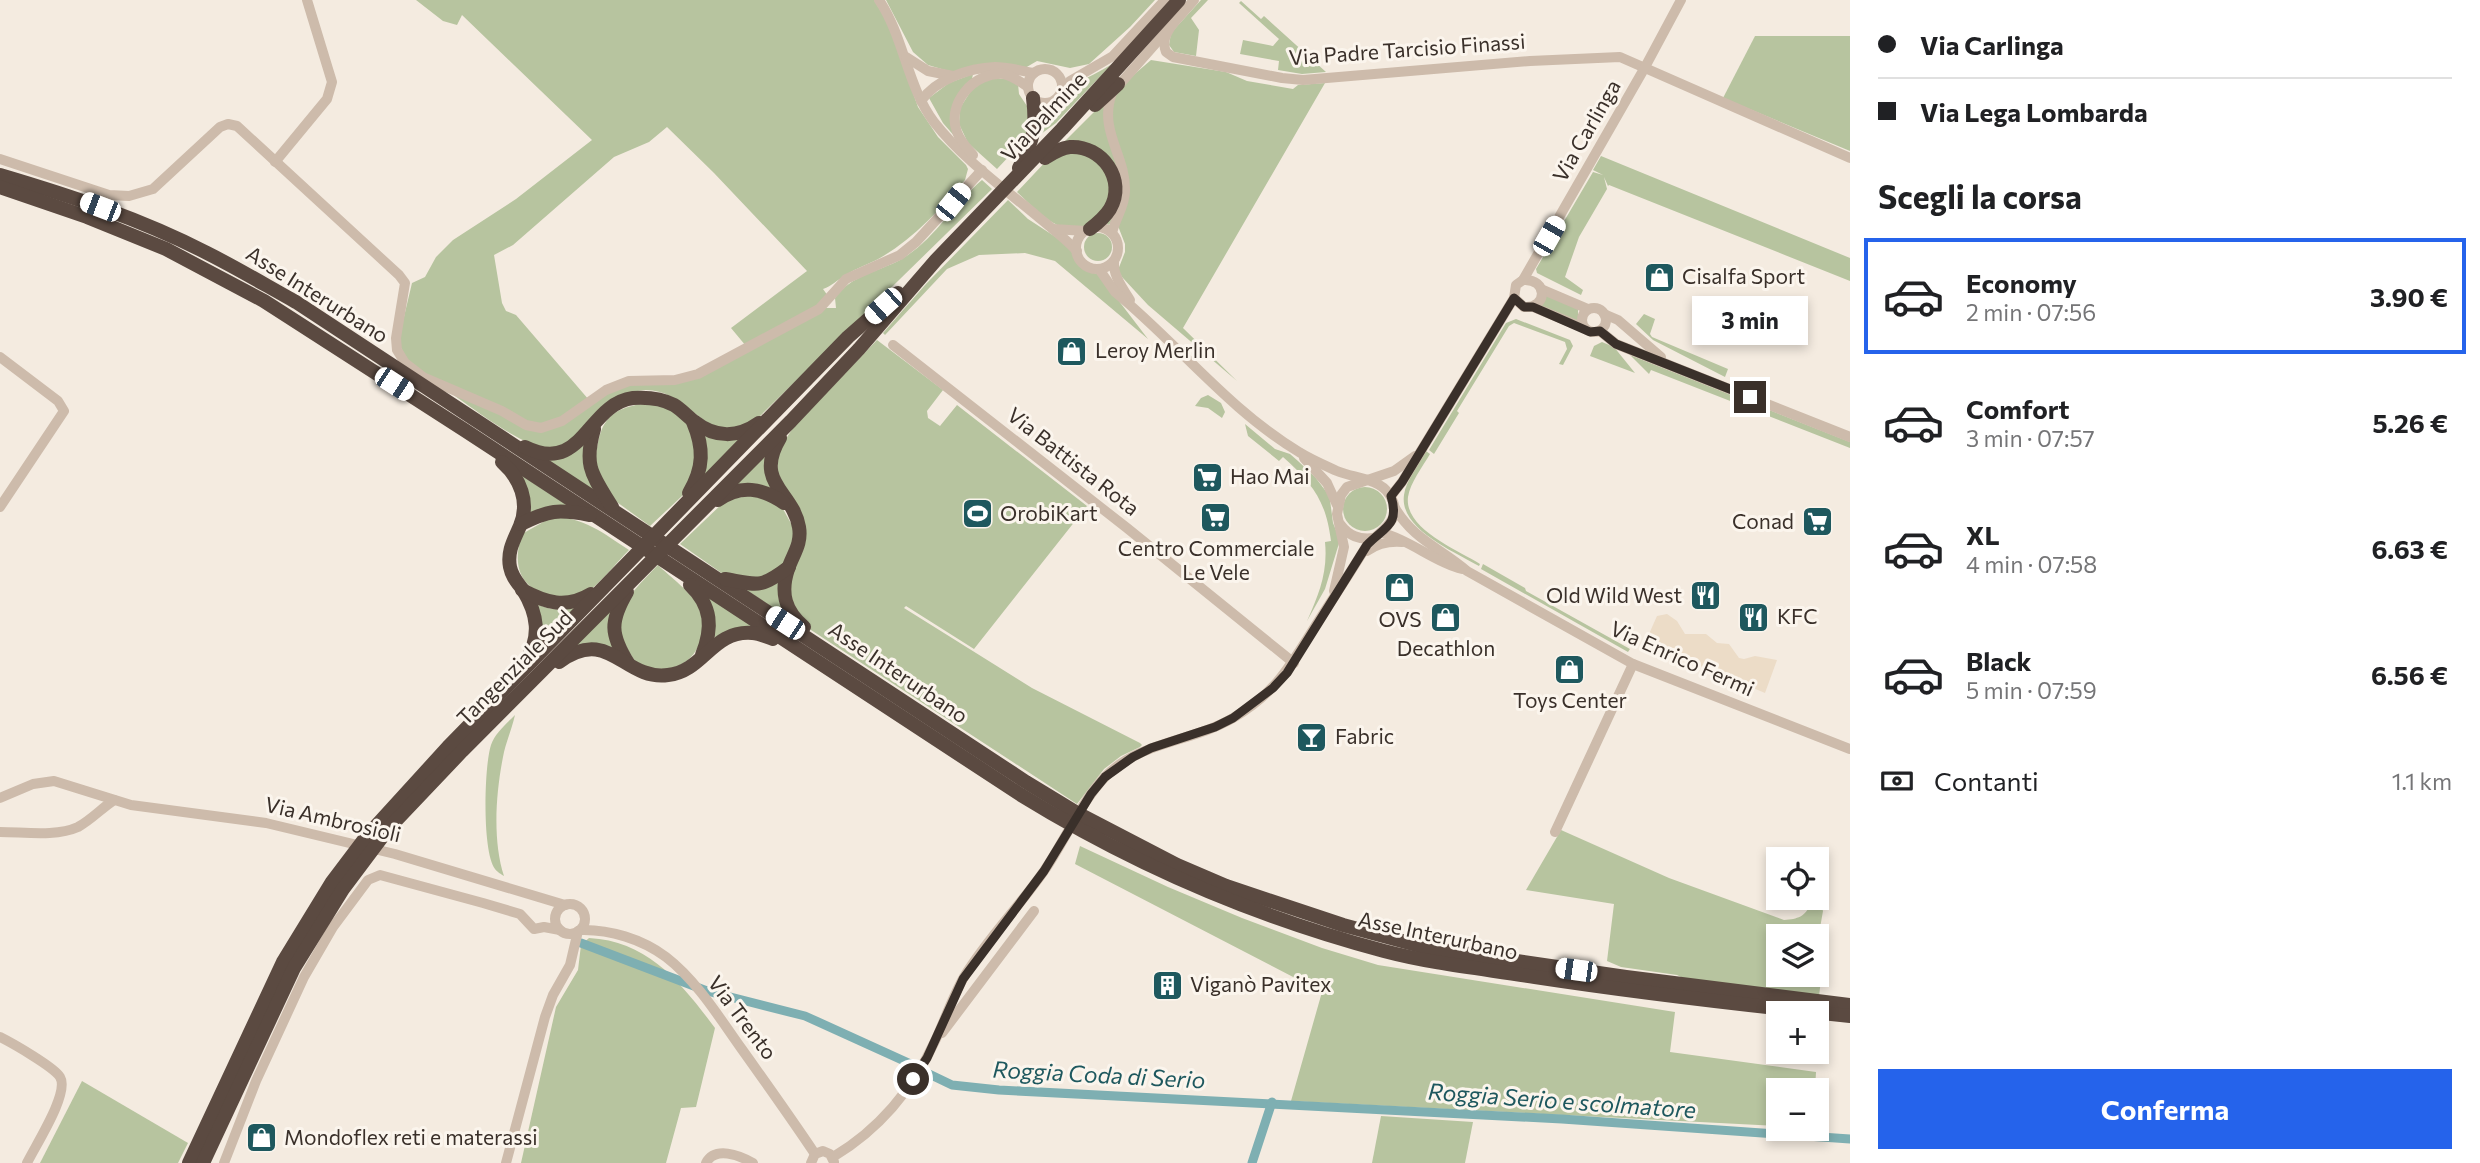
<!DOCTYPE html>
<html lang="it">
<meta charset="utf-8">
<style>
:root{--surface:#fff;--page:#f6f6f6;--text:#202124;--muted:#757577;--line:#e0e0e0;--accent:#2563eb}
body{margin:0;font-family:Commissioner,sans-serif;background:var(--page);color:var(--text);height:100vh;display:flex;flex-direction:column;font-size:26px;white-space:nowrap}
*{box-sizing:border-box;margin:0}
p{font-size:23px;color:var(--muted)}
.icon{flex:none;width:38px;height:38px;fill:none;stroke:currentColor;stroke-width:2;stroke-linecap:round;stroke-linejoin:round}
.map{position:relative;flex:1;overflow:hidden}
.panel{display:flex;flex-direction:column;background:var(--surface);width:630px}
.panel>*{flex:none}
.guide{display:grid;align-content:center;height:154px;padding:0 28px;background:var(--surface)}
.buttons{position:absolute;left:1766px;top:847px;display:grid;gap:14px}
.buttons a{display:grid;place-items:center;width:63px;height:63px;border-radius:0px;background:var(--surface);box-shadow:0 4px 10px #0003;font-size:35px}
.end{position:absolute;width:32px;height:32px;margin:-16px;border:9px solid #3a302a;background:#fff;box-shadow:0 0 0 4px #fff}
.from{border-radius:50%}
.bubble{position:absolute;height:49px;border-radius:0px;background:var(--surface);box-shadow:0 4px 10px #0003;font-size:23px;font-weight:700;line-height:49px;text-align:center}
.car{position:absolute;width:21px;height:42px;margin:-21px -10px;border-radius:9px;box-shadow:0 0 5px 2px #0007;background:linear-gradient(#fff 24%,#345 0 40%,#fff 0 76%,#345 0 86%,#fff 0)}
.guide b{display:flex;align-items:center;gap:24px;height:66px;font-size:26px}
.guide b+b{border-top:2px solid var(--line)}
.guide i{width:18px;height:18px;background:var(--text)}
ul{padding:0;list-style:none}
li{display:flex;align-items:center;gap:21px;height:116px;margin:0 14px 10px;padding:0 14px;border:4px solid transparent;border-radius:0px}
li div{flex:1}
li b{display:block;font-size:26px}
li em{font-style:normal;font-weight:700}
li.on{border-color:var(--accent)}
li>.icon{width:63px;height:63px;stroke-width:1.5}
h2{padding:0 28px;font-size:32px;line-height:84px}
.pay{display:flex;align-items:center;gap:18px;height:77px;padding:0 28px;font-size:26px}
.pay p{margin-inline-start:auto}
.action{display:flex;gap:14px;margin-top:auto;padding:14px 28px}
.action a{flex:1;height:80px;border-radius:0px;background:var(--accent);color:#fff;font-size:28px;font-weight:700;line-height:80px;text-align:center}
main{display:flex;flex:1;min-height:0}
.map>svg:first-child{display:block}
.green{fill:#b7c49f;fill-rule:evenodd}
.plaza{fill:#ecdcc7}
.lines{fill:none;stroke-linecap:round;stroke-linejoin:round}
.canal{stroke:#7eafb2;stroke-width:9}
.minor{stroke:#cdbbab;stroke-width:10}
.highway{stroke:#5b4a41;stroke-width:14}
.route{stroke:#3a302a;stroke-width:9}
.labels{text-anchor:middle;stroke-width:6;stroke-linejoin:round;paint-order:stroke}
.street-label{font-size:21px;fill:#3a302a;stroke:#fbf5ed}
.poi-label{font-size:21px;fill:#3a302a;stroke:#fbf5ed;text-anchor:start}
.water-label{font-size:23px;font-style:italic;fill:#1e585e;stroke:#fbf5ed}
</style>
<main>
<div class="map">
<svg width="1850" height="1163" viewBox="0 0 1850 1163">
<rect width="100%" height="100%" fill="#f4ebe0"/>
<g class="green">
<path d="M416,0H874L888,23L918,107L938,137L966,165L968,169L965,180C941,209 913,239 880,258C869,264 856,268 846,275C837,280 832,286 823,289L828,296L817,307L746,346L731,328L807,271L714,173L667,127L649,142L614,157L513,245L494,255L502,303L506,311L516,315L589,400L561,420L541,427L431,378L409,363L398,342L412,283L425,277L436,257L453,240L516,199L592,140L462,15L457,25L443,21Z"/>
<path d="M886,0H1155L1130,27L1089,64L1070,68L1037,61L1025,68L955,73L928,65L913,52Z"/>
<path d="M1201,0H1208L1191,18L1199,30L1196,56L1174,52L1169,45L1171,33Z"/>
<path d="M1241,1L1261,19L1264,16L1326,72L1302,74L1278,70L1279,61L1240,54L1243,40L1273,46L1279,39L1239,3Z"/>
<path d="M1755,36H1850V151L1723,98Z"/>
<path d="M1151,60L1226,72L1247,81L1293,89L1298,85L1325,83L1183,328L1237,381L1148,305L1122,277L1118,270L1125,252V244L1118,226L1124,210L1110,121L1114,97L1123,84Z"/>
<path d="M1112,64L1056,123L1041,134L1040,110C1061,112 1061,94 1076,84C1087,77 1100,72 1112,64Z"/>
<path d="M973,74L972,79L960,92L956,138L943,123L929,98L949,83Z"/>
<path d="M993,78L1006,79L1018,84L1019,94L1031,112L1030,134L997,169L968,143L959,124L960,108L974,86Z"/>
<path d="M1107,99C1113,134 1131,193 1109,225L1104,222L1114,166L1061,145Z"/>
<path d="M1072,149L1106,165L1111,199C1105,206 1097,219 1089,224C1060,240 1036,209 1017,192L1050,157Z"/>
<path d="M1601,156L1850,258V281L1609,185L1608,186L1604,177L1607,189L1579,237L1565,277L1583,290L1581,295L1537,273L1536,269L1593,172L1603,175L1593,170Z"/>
<path d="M982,180L992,189L757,419C749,422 740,428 732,429C702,433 684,390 646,390C630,390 621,399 609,410C596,422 571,447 552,448C525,450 472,407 449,392L542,430L607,392L630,383L676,382L824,308H836L835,298C850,276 877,272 900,260C934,241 953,204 982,180Z"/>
<path d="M1008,200L1028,219L1071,247L1077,261L1085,269L1099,275L1148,339L1055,261L1025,253L979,255L947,269L885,335L883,333L926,284Z"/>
<circle cx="1098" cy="247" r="14"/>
<path d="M1542,293L1578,307V321L1537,305Z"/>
<path d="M1644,314L1655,319L1650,334L1652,337L1728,369L1725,377L1653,340L1636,324Z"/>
<path d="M1516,319L1570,340L1573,346L1563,365L1559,364L1567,349L1565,342L1514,323L1509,326L1457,411L1459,413L1434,454L1429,450L1506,323Z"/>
<path d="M877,340L943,390L927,411L928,418L940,426L957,405L1087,506L974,649L906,606L904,608L1032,688L1140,743L1142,745L1140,747L1121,756L1104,769L1077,804L811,630C781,595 788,586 804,546L777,476L778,451L793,428Z"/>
<path d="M1602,342L1614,347L1635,373L1590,356L1594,346Z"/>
<path d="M1630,355L1850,442V448L1651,370L1649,374Z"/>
<path d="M1208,395L1221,403L1225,412L1222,418L1208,408L1195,406L1201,398Z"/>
<path d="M648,403L668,408L687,423L696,442L692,479L682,496L650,526L614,500L594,469C600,428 600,409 648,403Z"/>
<path d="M1245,424L1275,449L1290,454L1298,461L1315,477L1328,494L1330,500L1333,523L1340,540L1325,589L1307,621C1319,594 1328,572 1325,542L1331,541C1326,501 1313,484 1283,457L1279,461L1248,436Z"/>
<path d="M701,430L743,436L704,478Z"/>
<path d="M585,442L598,495L545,458Z"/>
<path d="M768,449L778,495L733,486Z"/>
<path d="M1426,451L1430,454C1423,466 1410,483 1408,497C1404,529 1458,550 1480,564L1479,566C1455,552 1399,529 1404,495C1406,480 1419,464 1426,451Z"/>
<path d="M515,471L573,509L526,518Z"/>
<circle cx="1365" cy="509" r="22"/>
<path d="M758,494L783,509L793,527L794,539L788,560L764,578L723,574L680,544L726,500Z"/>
<path d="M552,517C584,517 603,533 629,550C617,562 597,588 582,595C569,601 560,600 546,595C517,585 513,561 522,534Z"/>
<path d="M1483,564L1525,588L1526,591L1630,649L1628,652L1481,569Z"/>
<path d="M658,565C669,576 694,594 699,608C708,630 700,659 675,667C663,671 650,668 638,665C604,618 623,601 658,565Z"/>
<path d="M780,578L787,617L746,590Z"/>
<path d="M702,592L760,629L715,640Z"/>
<path d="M533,602C549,611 563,611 580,606L539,647C545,629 541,619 533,602Z"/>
<path d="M611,608L619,655L569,650Z"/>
<path d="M515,715C512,728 507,740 504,752C496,790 492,839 504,876C502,875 496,871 495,869C482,852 484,766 491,745C495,733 506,724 515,715Z"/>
<path d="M1561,830L1669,878L1784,920C1798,919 1805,917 1811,903H1820L1823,911L1820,928L1824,956L1819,996L1685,979L1677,975L1621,967L1607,961L1614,904L1526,890ZM1778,936H1816V975H1778Z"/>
<path d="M1080,846L1168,887L1242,918L1322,948L1378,965L1675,1012L1670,1052L1816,1072L1815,1090H1778V1126L1291,1101L1322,992L1075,864Z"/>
<path d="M589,938C649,941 682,984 715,1028L696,1107L681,1108L666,1163H521L556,1007L578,970L581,945Z"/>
<path d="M82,1081L188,1143L178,1163H40Z"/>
<path d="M1381,1116L1473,1122L1465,1163H1372Z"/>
</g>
<path class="plaza" d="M1667,614L1677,621L1685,634H1706L1717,643L1729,644L1739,658L1744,659L1755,656L1777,660L1765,693L1645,643L1657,616Z"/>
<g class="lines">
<g class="canal">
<path d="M581,943L707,991L805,1016L913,1065"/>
<path d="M927,1073L952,1085L999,1090L1562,1119L1850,1139"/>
<path d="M1252,1163L1272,1102"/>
</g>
<g class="minor">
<path d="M879,0C904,37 907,86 934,122C962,158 1001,186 1037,216C1050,227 1065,238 1077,251"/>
<path d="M1175,20C1168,31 1161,39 1166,52L1173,57L1282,78L1303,80L1530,61L1620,57L1850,158"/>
<path d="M906,57L928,71L953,76"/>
<circle cx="1045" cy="86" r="17"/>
<path d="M1061,93L1070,81L1113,56L1165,0"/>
<path d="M921,101C936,79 969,68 995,67C1008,67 1021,71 1034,73"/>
<path d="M973,155C967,148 960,141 957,132C946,104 974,71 1004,74C1013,76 1021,82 1028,87"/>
<path d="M0,159L109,195L129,196L153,189L220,127L228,124L237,126L399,275L405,283L396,338L397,350L405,363L423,377L502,411L526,425L541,428L562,421L606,390L629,381L675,380L698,374L819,309L846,279L900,255L916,242L982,170"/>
<path d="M275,162L327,99L332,82L307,0"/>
<circle cx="1097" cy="248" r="21"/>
<path d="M1053,229L1086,231"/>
<path d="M1112,233C1115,219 1125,206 1125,191C1126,155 1098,131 1112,93L1194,0"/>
<path d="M1114,261C1113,276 1122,287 1130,300"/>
<path d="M1541,289L1588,309"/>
<path d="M1514,298L1524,307C1548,309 1548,278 1523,280"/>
<path d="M1533,307L1584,328"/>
<circle cx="1594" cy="320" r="12"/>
<path d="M1604,314L1618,320L1661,357"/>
<path d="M1600,331L1616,344L1850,437"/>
<path d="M893,345L1127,528L1294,663"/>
<path d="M0,357L58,401L64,411L0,507"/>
<path d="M1304,458L1327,483L1337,505"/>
<path d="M1391,496L1402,482L1514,298L1516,285L1523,280L1644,69L1681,0"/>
<path d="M1395,508C1413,539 1440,548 1467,571L1633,664L1850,749"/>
<path d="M1340,524C1349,536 1359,540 1374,538"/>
<path d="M1383,533C1412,541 1434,562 1462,569"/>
<path d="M1367,551C1378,543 1389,541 1402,542"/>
<path d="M1334,591L1344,547L1337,514L1341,495L1347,487L1394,471L1415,456"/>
<path d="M0,798L33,784L54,781L131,805L266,823L395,854L565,905"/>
<path d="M0,832C24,832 56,837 78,827C91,820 102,808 114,800"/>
<path d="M1555,832L1633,664"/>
<circle cx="570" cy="919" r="15"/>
<path d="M580,930C609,929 642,939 666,957C696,980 719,1017 741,1048C766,1083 791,1118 815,1154"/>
<path d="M942,1033L1034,911"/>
<path d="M0,1037C12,1043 54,1067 60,1077C70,1093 35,1146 27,1163"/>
<path d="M833,1157C880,1129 913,1089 936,1039C945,1019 953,996 964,977C987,939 1019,907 1044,871C1065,841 1079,805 1104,778C1137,742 1192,742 1233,718C1276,693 1290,666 1316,625C1333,598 1351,572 1367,545C1381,530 1406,519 1389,494C1379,478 1353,478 1337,471C1324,465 1310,459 1299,452C1229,410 1177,343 1115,292L1099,269"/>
<path d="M224,1163L256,1081L304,977L333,927L368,880L380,875L483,903L520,914L534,929L544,927L560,930"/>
<path d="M506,1163L545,1017L553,995L570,965L578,931"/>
<path d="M706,1163C715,1146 739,1155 753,1163"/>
<path d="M811,1163L815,1154L823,1151L830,1154L834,1162"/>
</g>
<g class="highway">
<path d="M1095,105L1118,84"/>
<path d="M1045,158C1053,153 1060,148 1070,147C1102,145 1127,180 1110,209C1105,217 1098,223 1090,229"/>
<path d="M1019,168C1033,141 1037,128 1033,98"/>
<path d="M0,175C71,196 141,219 207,253C237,268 267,286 296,302L1026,782L1077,813L1177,865L1226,886L1343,925L1428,948L1626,977L1850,1005"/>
<path d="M0,187L87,217L166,249L264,301L466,431L1021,795C1133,864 1256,917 1384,951C1433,964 1485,969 1535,977C1640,993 1745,1005 1850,1016"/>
<path d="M594,429C583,467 593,476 612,507"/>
<path d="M780,438C753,483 793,491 799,527C802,544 793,554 788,569C780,593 785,611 804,627"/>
<path d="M525,447C583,476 587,404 633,398C648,397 661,398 674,405C682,410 688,417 695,422C715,438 738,438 759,423"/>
<path d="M502,462C520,478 530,502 520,526C514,540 507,551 510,567C512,577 517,582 523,590C538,615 541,636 526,661"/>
<path d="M689,493C704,468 704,448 693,422"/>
<path d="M718,500C741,484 762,488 784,503"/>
<path d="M521,524C549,510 558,509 590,515"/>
<path d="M725,579C758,585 760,589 789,567"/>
<path d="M690,585C712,606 713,628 702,655"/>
<path d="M522,590C546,603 566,609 591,594"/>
<path d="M627,592C610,621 610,634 628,663"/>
<path d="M559,662C610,625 623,681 668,675C704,671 712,630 752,633C759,633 766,637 773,639"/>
<path d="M189,1163L283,962L332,882L366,837L448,747L848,337L898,293"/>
<path d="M203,1163L294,968L343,889L388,829L462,751L791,421L859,349L936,260L1062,129L1179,0"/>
</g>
</g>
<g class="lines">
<path class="route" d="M913,1079L927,1058L963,979L1044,871L1091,794L1105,777L1133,757L1151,748L1215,727L1233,718L1273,688L1287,673L1367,545C1384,527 1400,526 1391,496L1402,482L1514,298L1524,307H1533L1590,332L1600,331L1616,344L1750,397"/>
</g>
<defs>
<symbol id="shop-square" viewBox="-11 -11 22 22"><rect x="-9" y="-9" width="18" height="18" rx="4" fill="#1e585e" stroke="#fbf5ed"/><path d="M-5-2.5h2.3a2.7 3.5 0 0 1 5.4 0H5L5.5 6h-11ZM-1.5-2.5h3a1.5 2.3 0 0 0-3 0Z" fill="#fff"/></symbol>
<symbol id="supermarket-square" viewBox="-11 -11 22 22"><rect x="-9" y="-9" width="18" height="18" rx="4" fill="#1e585e" stroke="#fbf5ed"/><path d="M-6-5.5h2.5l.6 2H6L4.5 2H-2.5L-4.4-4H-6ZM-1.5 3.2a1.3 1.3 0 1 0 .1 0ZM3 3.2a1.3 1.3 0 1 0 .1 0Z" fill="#fff"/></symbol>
<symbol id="stadium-square" viewBox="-11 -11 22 22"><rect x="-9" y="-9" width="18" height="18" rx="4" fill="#1e585e" stroke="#fbf5ed"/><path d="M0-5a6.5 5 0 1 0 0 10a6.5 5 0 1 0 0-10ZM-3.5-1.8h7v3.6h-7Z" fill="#fff"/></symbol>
<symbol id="restaurant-square" viewBox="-11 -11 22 22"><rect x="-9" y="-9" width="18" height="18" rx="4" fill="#1e585e" stroke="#fbf5ed"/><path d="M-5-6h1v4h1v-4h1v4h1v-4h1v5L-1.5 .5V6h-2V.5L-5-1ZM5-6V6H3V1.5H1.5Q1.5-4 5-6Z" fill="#fff"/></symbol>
<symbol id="bar-square" viewBox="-11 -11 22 22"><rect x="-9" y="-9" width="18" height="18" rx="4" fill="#1e585e" stroke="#fbf5ed"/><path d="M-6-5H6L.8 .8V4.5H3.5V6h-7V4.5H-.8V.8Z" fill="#fff"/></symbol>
<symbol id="building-square" viewBox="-11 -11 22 22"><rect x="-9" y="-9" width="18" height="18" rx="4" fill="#1e585e" stroke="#fbf5ed"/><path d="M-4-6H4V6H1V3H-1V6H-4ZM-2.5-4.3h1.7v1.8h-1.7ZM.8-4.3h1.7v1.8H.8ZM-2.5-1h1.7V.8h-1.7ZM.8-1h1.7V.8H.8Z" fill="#fff"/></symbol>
</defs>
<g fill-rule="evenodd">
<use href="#shop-square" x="1642" y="260" width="35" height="35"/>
<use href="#shop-square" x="1054" y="334" width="35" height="35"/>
<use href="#supermarket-square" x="1190" y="460" width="35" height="35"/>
<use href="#stadium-square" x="960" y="496" width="35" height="35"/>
<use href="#supermarket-square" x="1198" y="500" width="35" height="35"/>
<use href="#supermarket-square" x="1800" y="504" width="35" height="35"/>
<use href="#shop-square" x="1382" y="570" width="35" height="35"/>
<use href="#restaurant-square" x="1688" y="578" width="35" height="35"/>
<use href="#shop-square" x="1428" y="600" width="35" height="35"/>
<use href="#restaurant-square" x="1736" y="600" width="35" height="35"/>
<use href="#shop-square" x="1552" y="652" width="35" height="35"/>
<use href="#bar-square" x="1294" y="720" width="35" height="35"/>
<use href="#building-square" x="1150" y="968" width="35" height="35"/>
<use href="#shop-square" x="244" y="1120" width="35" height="35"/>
</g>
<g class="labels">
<g class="street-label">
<text transform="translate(1407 50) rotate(-4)" y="7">Via Padre Tarcisio Finassi</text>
<text transform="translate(1044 117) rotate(-47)" y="7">Via Dalmine</text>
<text transform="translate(1587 131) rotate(-60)" y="7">Via Carlinga</text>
<text transform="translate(317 295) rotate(32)" y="7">Asse Interurbano</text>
<text transform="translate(1073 462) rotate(38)" y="7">Via Battista Rota</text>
<text transform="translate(1682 659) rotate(24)" y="7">Via Enrico Fermi</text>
<text transform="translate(515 668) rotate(-45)" y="7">Tangenziale Sud</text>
<text transform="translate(898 673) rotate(34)" y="7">Asse Interurbano</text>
<text transform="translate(333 820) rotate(13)" y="7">Via Ambrosioli</text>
<text transform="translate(1438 936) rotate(12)" y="7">Asse Interurbano</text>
<text transform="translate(742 1018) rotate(53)" y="7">Via Trento</text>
</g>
<g class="poi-label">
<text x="1682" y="284">Cisalfa Sport</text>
<text x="1095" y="358">Leroy Merlin</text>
<text x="1230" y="484">Hao Mai</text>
<text x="1000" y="521">OrobiKart</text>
<text x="1794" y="529" text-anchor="end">Conad</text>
<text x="1216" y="556" text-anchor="middle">Centro Commerciale<tspan x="1216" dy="24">Le Vele</tspan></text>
<text x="1682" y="603" text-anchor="end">Old Wild West</text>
<text x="1777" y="624">KFC</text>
<text x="1400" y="627" text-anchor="middle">OVS</text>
<text x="1446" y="656" text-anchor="middle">Decathlon</text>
<text x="1570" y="708" text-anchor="middle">Toys Center</text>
<text x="1335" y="744">Fabric</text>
<text x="1190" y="992">Viganò Pavitex</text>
<text x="284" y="1145">Mondoflex reti e materassi</text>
</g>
<g class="water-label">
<text transform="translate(1099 1075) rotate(3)" y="8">Roggia Coda di Serio</text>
<text transform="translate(1562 1101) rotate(4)" y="8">Roggia Serio e scolmatore</text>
</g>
</g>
</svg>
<div class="buttons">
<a><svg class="icon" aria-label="locate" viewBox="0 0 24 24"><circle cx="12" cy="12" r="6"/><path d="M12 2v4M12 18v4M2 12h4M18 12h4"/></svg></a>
<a><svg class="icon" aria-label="layers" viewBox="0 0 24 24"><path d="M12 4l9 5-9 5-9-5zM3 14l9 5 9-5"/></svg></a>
<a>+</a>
<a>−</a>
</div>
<i class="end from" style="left:913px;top:1079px"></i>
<i class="end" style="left:1750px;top:397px"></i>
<div class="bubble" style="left:1692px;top:296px;width:116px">3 min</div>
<i class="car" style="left:953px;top:202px;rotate:39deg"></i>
<i class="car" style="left:100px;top:207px;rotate:291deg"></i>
<i class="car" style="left:1549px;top:236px;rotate:30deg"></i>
<i class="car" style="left:883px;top:306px;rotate:228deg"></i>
<i class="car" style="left:394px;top:384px;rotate:123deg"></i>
<i class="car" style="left:785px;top:623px;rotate:303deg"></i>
<i class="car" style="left:1576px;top:970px;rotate:278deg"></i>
</div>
<section class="panel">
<div class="guide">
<b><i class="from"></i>Via Carlinga</b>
<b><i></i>Via Lega Lombarda</b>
</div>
<h2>Scegli la corsa</h2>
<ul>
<li class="on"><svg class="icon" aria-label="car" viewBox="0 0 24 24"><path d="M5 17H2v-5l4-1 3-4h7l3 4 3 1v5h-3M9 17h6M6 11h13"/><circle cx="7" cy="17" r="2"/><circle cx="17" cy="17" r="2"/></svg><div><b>Economy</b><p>2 min · 07:56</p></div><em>3.90 €</em></li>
<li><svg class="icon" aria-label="car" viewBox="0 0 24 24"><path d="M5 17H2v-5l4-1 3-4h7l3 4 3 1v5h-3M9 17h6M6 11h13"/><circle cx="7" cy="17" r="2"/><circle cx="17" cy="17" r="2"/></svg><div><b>Comfort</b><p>3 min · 07:57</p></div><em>5.26 €</em></li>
<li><svg class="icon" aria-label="car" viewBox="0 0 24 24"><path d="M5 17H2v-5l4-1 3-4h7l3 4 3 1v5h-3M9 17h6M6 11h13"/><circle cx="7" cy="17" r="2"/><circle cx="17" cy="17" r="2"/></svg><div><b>XL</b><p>4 min · 07:58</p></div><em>6.63 €</em></li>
<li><svg class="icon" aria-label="car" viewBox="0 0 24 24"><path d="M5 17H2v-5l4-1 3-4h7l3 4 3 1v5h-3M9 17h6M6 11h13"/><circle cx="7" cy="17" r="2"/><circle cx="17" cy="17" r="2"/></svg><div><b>Black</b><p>5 min · 07:59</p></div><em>6.56 €</em></li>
</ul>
<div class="pay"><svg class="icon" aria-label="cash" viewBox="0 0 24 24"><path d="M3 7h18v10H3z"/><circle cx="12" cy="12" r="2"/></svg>Contanti<p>1.1 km</p></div>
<div class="action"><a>Conferma</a></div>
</section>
</main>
